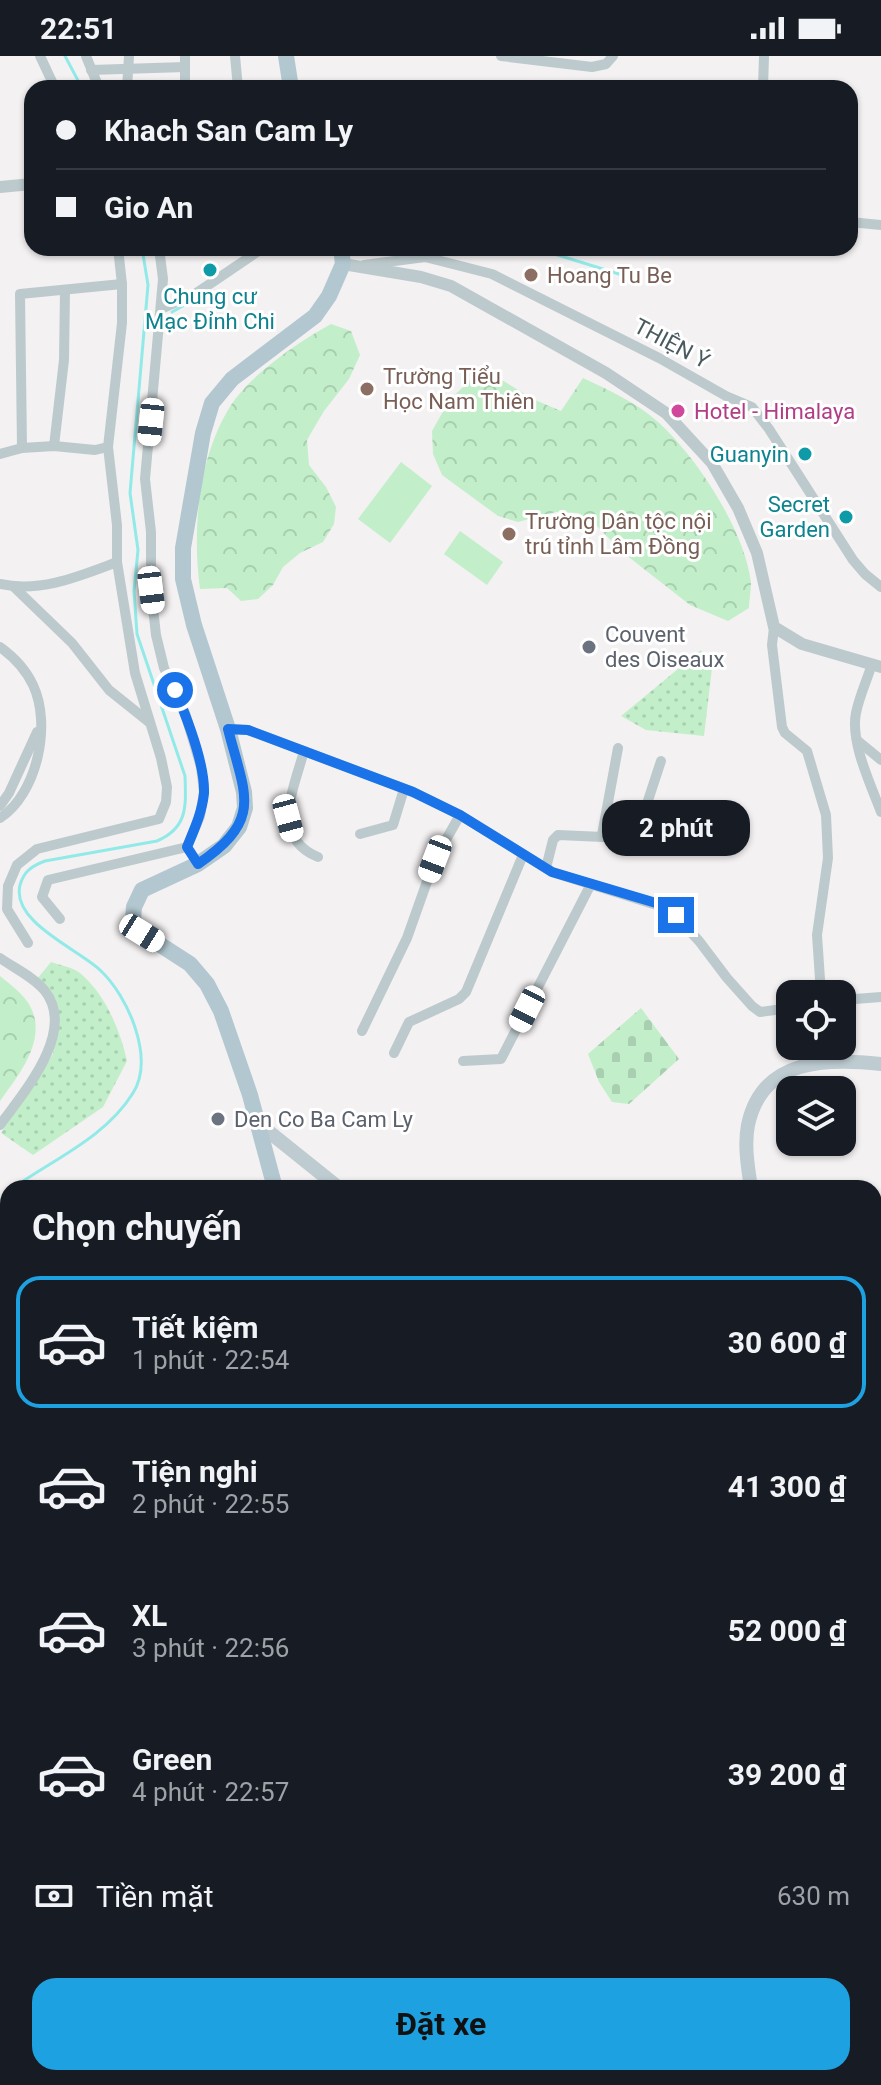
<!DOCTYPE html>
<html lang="vi">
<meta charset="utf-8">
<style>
:root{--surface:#171b24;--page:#20242c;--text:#f1f3f6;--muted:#9ea1a6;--line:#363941;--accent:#1ea1e1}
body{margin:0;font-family:Roboto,sans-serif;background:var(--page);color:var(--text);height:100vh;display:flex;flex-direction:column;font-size:30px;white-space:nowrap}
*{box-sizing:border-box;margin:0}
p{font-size:26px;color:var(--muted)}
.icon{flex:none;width:44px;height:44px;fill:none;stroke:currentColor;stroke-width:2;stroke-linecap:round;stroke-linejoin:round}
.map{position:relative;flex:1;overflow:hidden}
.drawer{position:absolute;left:0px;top:1124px;width:882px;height:906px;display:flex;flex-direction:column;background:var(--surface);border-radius:24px 24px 0 0;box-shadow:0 2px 6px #0004}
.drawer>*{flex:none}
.guide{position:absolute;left:24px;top:24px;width:834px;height:176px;border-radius:24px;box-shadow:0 2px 6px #0004;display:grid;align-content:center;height:176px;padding:0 32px;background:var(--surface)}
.buttons{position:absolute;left:776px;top:924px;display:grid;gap:16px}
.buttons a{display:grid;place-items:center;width:80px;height:80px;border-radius:16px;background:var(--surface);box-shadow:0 2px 6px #0004;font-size:40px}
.end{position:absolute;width:36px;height:36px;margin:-18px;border:10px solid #1a73e8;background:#fff;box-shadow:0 0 0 4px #fff}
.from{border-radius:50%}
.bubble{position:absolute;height:56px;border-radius:24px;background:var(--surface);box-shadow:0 2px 6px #0004;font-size:26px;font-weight:700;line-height:56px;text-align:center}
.car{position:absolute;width:24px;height:48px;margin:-24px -12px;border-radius:10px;box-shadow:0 0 6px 2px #0007;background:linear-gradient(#fff 24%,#345 0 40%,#fff 0 76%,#345 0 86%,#fff 0)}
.guide b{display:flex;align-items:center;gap:28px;height:76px;font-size:30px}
.guide b+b{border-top:2px solid var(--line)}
.guide i{width:20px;height:20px;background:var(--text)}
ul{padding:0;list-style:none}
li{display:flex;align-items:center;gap:24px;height:132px;margin:0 16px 12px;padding:0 16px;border:4px solid transparent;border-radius:24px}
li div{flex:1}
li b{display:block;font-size:30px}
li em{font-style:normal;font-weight:700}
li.on{border-color:var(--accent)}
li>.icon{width:72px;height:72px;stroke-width:1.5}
h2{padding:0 32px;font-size:36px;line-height:96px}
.pay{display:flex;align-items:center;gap:20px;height:88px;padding:0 32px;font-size:30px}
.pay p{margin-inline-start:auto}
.cta{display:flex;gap:16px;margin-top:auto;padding:16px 32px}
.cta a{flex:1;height:92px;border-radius:24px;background:var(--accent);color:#111;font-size:32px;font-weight:700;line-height:92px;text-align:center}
.status{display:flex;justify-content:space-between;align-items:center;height:56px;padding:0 40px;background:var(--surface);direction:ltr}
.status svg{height:22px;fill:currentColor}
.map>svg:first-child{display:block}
.green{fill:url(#green-dots)}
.forest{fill:url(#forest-crowns)}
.cemetery{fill:url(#cemetery-stones)}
.pitch{fill:#c2efc9}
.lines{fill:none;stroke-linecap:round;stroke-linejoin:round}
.stream{stroke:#91eae8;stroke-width:3}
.minor{stroke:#bdcacd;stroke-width:10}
.tertiary{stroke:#bdcacd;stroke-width:12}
.secondary{stroke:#beccd2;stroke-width:14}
.primary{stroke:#b2c7cf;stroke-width:16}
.route{stroke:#1a73e8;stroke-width:10}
.culture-dot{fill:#0f9aa8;stroke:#fff;stroke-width:3}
.education-dot{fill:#8d6e63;stroke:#fff;stroke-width:3}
.hotel-dot{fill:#d1479c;stroke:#fff;stroke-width:3}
.worship-dot{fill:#6b7280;stroke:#fff;stroke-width:3}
.labels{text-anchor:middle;stroke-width:6;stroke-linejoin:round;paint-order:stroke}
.education-label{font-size:22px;fill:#785e54;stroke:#fff;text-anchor:start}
.culture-label{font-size:22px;fill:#0d838f;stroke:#fff;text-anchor:end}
.street-label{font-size:22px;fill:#495a5f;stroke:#fff}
.hotel-label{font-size:22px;fill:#b23c85;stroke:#fff;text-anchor:start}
.worship-label{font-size:22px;fill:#5b616d;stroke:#fff;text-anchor:start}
</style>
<div class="status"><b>22:51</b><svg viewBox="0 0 49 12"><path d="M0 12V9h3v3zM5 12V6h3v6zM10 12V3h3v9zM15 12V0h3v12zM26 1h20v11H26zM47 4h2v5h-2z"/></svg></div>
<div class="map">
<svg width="881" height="2029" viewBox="0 0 881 2029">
<defs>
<pattern id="green-dots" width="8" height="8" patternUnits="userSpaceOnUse" patternTransform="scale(2)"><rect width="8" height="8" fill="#c2efc9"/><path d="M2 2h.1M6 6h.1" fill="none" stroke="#a8cfaf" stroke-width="1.8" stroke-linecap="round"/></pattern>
<pattern id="forest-crowns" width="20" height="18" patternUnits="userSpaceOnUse" patternTransform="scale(2)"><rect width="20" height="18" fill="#c2efc9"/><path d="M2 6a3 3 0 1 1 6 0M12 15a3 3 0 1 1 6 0" fill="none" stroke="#a8cfaf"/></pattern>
<pattern id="cemetery-stones" width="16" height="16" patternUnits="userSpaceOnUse" patternTransform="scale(2)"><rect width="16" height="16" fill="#c2efc9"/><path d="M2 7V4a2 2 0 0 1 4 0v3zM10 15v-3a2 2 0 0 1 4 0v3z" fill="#a8cfaf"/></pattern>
</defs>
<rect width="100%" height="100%" fill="#f4f1f2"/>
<g class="green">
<path d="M701,594L712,612L704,680L646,674L621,660Z"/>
<path d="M51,906C59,909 73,911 80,917C106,939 120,974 127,1005L103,1051L33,1099L1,1077L53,998L57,974L56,944L37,923Z"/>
</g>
<g class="forest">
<path d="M331,268L351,275L360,299L349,323L324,355L307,384L309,409L326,431L336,451L334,468L323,486L300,497L283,511L273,529L258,543L241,545L227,532L200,533C192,473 198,401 231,349C251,318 300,285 331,268Z"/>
<path d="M474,321L502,324L533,343L561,355L583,322C608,334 636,346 657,365C696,400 745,474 751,527C751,535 749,544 749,552L728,565L690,549L621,495L595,468L578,457L556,456L518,466L498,460L442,419L433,398L432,375L450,343Z"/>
<path d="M0,920C11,929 25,939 31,952C47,985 18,1020 0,1045Z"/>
<path d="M8,1517V1902L0,1903V1519Z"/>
</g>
<path class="cemetery" d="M641,952L679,1003L629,1048L612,1046L599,1026L588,998Z"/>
<g class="pitch">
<path d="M401,406L432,430L390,487L358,463Z"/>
<path d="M460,475L503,506L487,529L444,498Z"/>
</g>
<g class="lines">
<g class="stream">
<path d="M65,0L82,32"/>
<path d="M535,192L619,218"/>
<path d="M263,198L274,192"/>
<path d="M172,256L190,246"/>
<path d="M13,1132C54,1103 106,1081 133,1037C155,1002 128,940 100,914C78,893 11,866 20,829C24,815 32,810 45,805L157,785C188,772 186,750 185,720L137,578L134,535L138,494L130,437L148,229L142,192"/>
<path d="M0,1146L8,1136"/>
<path d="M0,1162L8,1174"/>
<path d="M0,1369L8,1360"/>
</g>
<g class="minor">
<path d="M40,0L55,32"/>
<path d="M86,0L99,32"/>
<path d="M235,0L238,32"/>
<path d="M501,0L592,11L606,8L613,0"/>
<path d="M91,14L185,11"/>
<path d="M127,32L129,0"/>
<path d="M185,32V0"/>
<path d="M763,32L764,0"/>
<path d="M850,166L881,169"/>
<path d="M364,209L425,201L492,218L659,302L726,340L752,351L769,373L853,504L865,518L881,531"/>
<path d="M161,253L195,238L263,192"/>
<path d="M54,390L64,304L65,234"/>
<path d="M108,391L95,394L54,390L22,392L20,238L122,228"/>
<path d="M0,398L22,392"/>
<path d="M0,528C40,537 80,520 117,506"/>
<path d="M15,532L72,587L109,634L149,666"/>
<path d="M774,571L772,589L782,671L785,677L807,695L826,759L828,802L817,879L821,938"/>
<path d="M0,591C14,601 26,614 33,629C52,669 37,738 0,762"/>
<path d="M872,608C867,624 859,641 856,657C850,686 871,729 881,756"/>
<path d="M228,673L248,674L413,736L460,759L552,816L669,853L699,885L727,922L752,950L760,956L790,952"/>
<path d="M858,685L881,704"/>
<path d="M304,695C294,732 270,781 318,801"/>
<path d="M0,750L9,737L37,676"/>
<path d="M360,778L393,769L404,733"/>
<path d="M602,779L618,692"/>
<path d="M635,784L661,705"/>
<path d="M546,812L553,784L558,779L626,782L670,793"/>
<path d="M60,863L42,841L48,824L187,791L200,760L204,736L201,711L185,657L164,612L156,579L151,534V476L145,423L163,223L159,192"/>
<path d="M28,887L7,853L8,830L17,809L37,793L159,763L166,746L167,731L161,702L135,617L117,506V469L108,391L122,267V228L118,192"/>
<path d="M0,902C14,912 34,921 45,935C77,976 23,1037 0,1069"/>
<path d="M842,944L881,941"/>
<path d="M362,975L407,882L435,803L460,759"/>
<path d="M394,997L409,966L459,943L466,936L523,799"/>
<path d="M463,1005L501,1003L591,828"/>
<path d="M874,1626H881"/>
<path d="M874,1807L881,1815"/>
<path d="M874,1993L881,1987"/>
<path d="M494,2022L496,2029"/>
<path d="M511,2022L514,2029"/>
<path d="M787,2029L792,2022"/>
</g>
<g class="tertiary">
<path d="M0,131L32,128"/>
<path d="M343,208L421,221L451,230L606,317L666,357L712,407L738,452L757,497L774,571L802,588L881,611"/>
</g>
<g class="secondary">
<path d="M258,1067L339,1132"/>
<path d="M751,1132C748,1112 744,1089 748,1069C762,1002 827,1002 881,1008"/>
</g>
<g class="primary">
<path d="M286,0L291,32"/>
<path d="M275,1132L250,1039L221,955L207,928L190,908L142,877L133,863L134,851L142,834L198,808L224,790L239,771L245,752L244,736L228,673L194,569L183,523V492L203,377L212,347L232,323L315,260L329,240L343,208L341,192"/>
<path d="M0,1509L8,1508"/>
</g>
</g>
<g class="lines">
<path class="route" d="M175,634C187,662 205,707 204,737C202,757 194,774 187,791L198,808C264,763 245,740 228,673L248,674L413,736L460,759L552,816L656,847L676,859"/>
</g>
<g class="culture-dot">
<circle cx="210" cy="214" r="8"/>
<circle cx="805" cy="398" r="8"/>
<circle cx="846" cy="461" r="8"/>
</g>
<g class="education-dot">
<circle cx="531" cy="219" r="8"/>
<circle cx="367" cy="333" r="8"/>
<circle cx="509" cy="478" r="8"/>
</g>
<circle class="hotel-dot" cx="678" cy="355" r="8"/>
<g class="worship-dot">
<circle cx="589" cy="591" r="8"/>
<circle cx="218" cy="1063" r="8"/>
</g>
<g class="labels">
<g class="education-label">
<text x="547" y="227">Hoang Tu Be</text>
<text x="383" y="328">Trường Tiểu<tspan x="383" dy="25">Học Nam Thiên</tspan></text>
<text x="525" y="473">Trường Dân tộc nội<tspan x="525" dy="25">trú tỉnh Lâm Đồng</tspan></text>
</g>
<g class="culture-label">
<text x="210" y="248" text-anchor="middle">Chung cư<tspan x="210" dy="25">Mạc Đỉnh Chi</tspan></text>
<text x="789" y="406">Guanyin</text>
<text x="830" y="456">Secret<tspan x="830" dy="25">Garden</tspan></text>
</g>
<g class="street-label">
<text transform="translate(672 287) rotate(28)" y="8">THIỆN Ý</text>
</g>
<g class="hotel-label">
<text x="694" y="363">Hotel - Himalaya</text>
</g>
<g class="worship-label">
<text x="605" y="586">Couvent<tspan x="605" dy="25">des Oiseaux</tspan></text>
<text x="234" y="1071">Den Co Ba Cam Ly</text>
</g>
</g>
</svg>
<div class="buttons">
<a><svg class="icon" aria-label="locate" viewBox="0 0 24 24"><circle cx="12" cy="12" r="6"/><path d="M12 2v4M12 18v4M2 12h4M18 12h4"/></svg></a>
<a><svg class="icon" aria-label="layers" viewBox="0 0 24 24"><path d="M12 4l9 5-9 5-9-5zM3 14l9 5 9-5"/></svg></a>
</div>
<i class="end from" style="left:175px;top:634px"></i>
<i class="end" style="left:676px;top:859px"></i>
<div class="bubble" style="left:602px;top:744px;width:148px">2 phút</div>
<i class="car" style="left:151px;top:366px;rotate:186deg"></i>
<i class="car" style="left:151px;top:534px;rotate:173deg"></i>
<i class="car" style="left:288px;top:762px;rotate:165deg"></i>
<i class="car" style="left:435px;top:803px;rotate:201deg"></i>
<i class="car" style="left:142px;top:877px;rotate:122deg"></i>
<i class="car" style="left:527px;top:953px;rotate:207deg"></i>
<div class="guide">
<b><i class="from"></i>Khach San Cam Ly</b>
<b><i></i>Gio An</b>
</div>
<section class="drawer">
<h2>Chọn chuyến</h2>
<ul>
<li class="on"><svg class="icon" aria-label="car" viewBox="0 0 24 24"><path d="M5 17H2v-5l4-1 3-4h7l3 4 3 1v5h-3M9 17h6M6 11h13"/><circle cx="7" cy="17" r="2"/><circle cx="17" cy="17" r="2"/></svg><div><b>Tiết kiệm</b><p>1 phút · 22:54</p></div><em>30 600 ₫</em></li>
<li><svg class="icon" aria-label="car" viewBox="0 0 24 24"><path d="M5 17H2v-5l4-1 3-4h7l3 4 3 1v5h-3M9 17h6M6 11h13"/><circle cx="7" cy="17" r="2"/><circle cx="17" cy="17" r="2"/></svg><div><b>Tiện nghi</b><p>2 phút · 22:55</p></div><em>41 300 ₫</em></li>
<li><svg class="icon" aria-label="car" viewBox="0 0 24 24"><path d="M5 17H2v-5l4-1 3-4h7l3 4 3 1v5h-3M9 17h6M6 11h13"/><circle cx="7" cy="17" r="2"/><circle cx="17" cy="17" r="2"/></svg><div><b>XL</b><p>3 phút · 22:56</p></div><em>52 000 ₫</em></li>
<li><svg class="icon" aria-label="car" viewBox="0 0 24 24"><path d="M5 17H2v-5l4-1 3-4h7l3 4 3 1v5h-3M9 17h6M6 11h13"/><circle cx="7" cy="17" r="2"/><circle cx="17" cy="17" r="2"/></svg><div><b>Green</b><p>4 phút · 22:57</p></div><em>39 200 ₫</em></li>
</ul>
<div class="pay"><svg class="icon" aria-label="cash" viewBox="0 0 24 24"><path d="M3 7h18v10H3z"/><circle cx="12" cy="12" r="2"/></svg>Tiền mặt<p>630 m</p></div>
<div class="cta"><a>Đặt xe</a></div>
</section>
</div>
